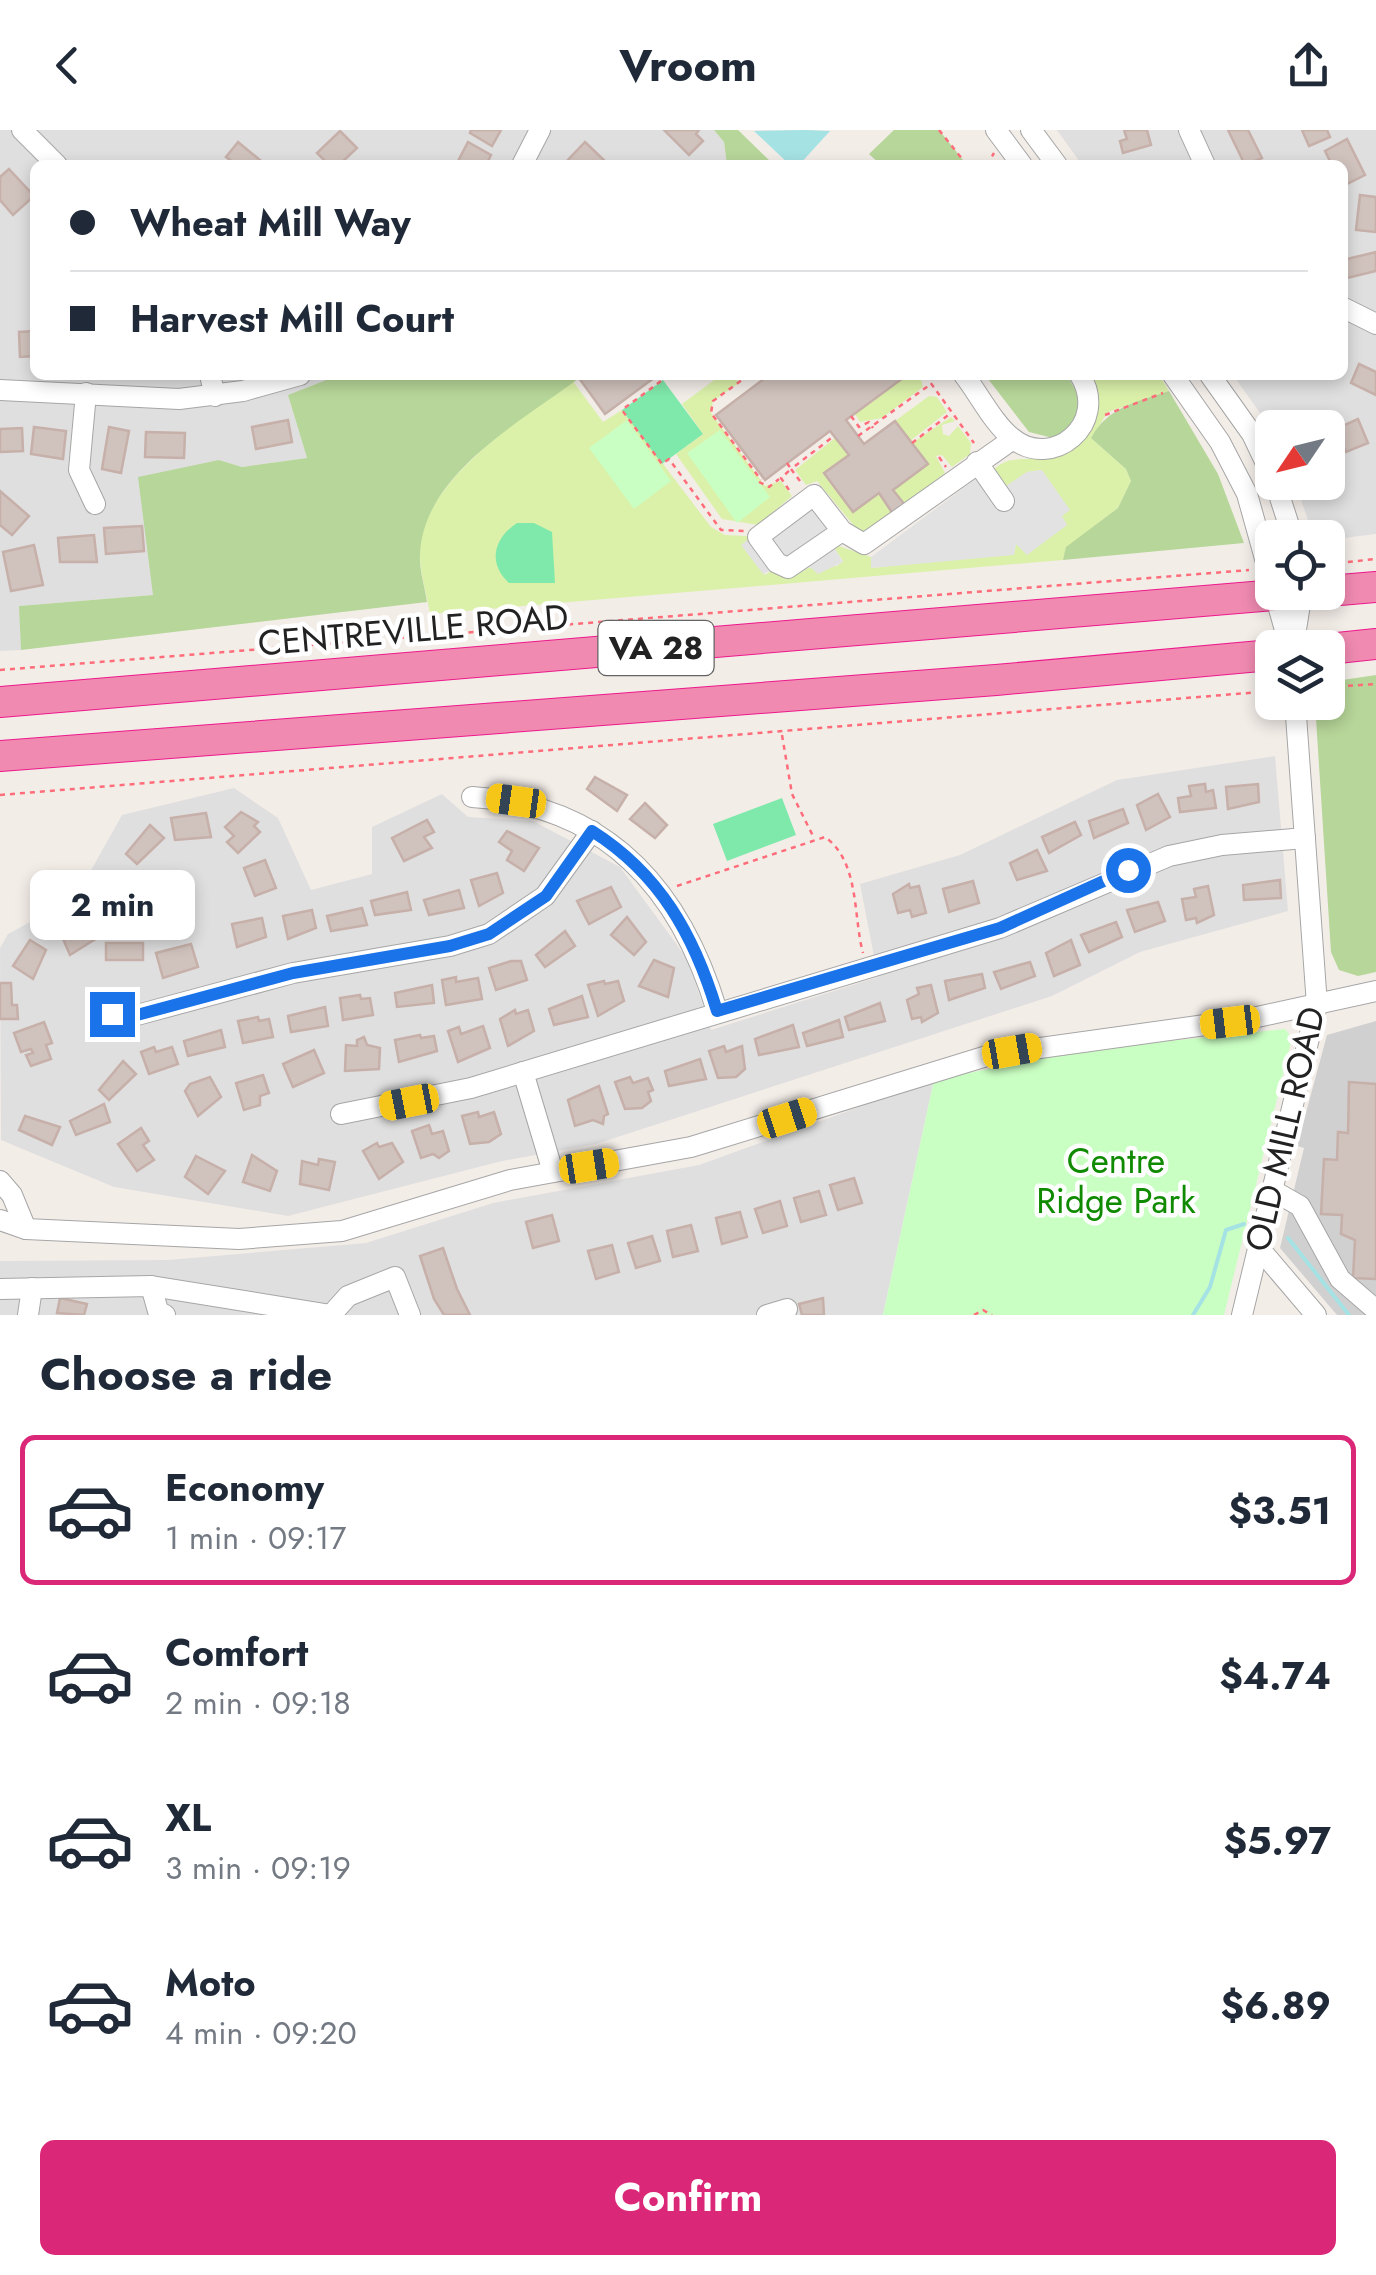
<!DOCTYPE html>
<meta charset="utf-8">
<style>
:root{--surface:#fff;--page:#f6f6f7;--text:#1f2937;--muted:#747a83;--line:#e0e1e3;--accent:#db2777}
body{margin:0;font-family:Jost,sans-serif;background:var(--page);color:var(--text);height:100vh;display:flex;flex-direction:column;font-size:38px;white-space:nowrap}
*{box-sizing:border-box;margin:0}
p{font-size:32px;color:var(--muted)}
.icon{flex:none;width:55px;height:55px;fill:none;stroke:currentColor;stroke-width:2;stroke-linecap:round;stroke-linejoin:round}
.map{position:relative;height:1185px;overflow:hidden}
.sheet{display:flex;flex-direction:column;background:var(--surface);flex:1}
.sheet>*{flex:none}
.guide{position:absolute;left:30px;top:30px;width:1318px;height:220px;border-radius:15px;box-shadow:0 5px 15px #0003;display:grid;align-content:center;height:220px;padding:0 40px;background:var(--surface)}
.needle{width:65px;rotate:235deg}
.controls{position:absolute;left:1255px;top:280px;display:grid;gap:20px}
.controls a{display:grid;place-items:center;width:90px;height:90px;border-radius:15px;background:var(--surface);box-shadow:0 5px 15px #0003;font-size:50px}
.end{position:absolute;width:45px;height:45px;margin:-22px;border:12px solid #1a73e8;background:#fff;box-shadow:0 0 0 5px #fff}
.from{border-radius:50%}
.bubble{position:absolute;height:70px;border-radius:15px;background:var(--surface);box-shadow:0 5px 15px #0003;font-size:32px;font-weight:700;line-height:70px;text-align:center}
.car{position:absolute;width:30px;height:60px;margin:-30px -15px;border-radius:12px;box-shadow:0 0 8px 2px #0007;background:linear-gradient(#f5c518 24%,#345 0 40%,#f5c518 0 76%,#345 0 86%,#f5c518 0)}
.guide b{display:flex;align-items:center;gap:35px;height:95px;font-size:38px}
.guide b+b{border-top:2px solid var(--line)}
.guide i{width:25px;height:25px;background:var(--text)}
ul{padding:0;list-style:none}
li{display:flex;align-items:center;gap:30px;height:150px;margin:0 20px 15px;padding:0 20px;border:5px solid transparent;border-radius:15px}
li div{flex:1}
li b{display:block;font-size:38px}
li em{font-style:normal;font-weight:700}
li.current{border-color:var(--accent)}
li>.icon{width:90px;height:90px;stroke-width:1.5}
h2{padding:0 40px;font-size:45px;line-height:120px}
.action{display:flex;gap:20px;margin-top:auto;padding:20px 40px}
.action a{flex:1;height:115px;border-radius:15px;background:var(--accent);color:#fff;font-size:40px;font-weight:700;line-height:115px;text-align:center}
header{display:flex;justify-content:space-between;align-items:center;height:130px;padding:0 40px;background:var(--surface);font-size:45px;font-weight:700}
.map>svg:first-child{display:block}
.residential{fill:#e0dfdf}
.religious{fill:#d0d0d0}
.grass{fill:#dbf1aa}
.forest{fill:#b7d699}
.park{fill:#caffc3}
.pitch{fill:#7fe9ab}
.parking{fill:#e2e2e2}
.water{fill:#a5e2e4}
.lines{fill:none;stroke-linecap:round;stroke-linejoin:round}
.stream{stroke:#a5e2e4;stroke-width:4}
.building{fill:#d0c2bd;stroke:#c6b0a9;stroke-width:2.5}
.minor-casing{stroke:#a6a6a6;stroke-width:22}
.highway-casing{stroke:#ed198b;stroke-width:32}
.path{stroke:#ff6d7a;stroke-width:2.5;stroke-dasharray:5 5;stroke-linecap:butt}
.minor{stroke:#fff;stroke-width:20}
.highway{stroke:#f08ab1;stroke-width:30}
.route{stroke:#1a73e8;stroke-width:12}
.labels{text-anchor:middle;stroke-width:9;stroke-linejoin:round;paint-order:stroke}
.shield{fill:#fff;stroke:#646464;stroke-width:2.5}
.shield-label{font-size:32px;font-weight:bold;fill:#222}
.street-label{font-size:35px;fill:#222;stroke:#fff}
.park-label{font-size:35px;fill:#108a01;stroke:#fff}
</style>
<header><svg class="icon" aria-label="back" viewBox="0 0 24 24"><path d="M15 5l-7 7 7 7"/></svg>Vroom<svg class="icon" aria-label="share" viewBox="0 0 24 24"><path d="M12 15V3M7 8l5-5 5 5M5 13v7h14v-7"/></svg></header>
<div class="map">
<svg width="1376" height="1185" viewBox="0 0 1376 1185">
<rect width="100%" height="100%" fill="#f3ede8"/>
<g class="residential">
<path d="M0,0H714L724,12L727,35H35V245H339L288,265L307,328L242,337L219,330L153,465L20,476L21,520L0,521Z"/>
<path d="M1057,0H1376V404L1328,410L1314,407L1295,353L1328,352V298L1272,300L1233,245H1342V35H1082Z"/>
<path d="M1275,626L1288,781L1140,822L1052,866L596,1014L502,1031L288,1086L114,1057L1,1010L0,818L8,804L76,767L122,685L234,658L278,688L311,760L372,744V697L442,664L468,687L533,691L620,737L688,830L711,900L878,847L860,754L960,725L1117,650Z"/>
<path d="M934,950L883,1185H0V1131L168,1130L366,1113L493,1073L699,1035Z"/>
</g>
<path class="religious" d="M1376,891V1185H1337L1280,1118L1304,1018L1297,1016L1327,905Z"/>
<g class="grass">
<path d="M721,245H733L739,253L713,271L711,283L765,356L781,351L792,366L758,395L722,389L676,324L703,304L682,274Z"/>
<path d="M907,245H920L923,257L882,288L860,292L855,284Z"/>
<path d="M1090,245H1159L1169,261L1108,282L1091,308L1126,339L1131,351L1118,378L1067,417L1063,430L430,484C427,466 421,447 420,429C415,354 520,291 572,250L603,292L622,280L711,397L725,405L748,406L765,445L772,440L837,436L843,431L835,419L839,416L871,427V438L1014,424L1016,414L1027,424L1067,395L1061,386L1069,380L1040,340L1027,342L1007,356L994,339C1009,326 1017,331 1036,328C1078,321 1113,286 1090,245Z"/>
<path d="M929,266L937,267L947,282L910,311L895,291Z"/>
<path d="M951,287L955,291L942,295L943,304L949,306L958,296L971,313L970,324L952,337L942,325L936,326L945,343L905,375L893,360L927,334L912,313Z"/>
<path d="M835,308L849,325L824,343L853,381L879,363L893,384L860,403L817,351L806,355L795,340Z"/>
</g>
<g class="forest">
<path d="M714,0H738L774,35H727L724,12Z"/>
<path d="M894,0H939L967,35H881L869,24Z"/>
<path d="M339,245H583C525,290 423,342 420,425C419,440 425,457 427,472L21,520L19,476L153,465L138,347L219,330L242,337L307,328L288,265Z"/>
<path d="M985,245H1067L1080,268L1075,295L1053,308L1029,302Z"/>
<path d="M1169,261L1218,344L1244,413L1063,430L1066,417L1118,378L1131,351L1126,339L1091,308C1108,277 1136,272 1169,261Z"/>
<path d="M1376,545V842L1358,846L1339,840L1331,822L1315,573L1328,572L1329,552Z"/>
</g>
<g class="park">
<path d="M627,290L671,351L634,379L589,318Z"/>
<path d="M720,300L770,367L737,393L687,323Z"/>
<path d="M1285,899L1292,908L1224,1185H883L934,950L1083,920Z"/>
</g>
<g class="pitch">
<path d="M663,250L703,304L662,334L622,280Z"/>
<path d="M517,393H534L552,402L555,453H509C487,433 494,408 517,393Z"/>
<path d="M782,668L796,705L727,731L713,694Z"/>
</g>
<g class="parking">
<path d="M993,336L1006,356L1027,342L1042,340L1070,380L1062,386L1067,395L1027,425L1016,414L1014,425L871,438V427Z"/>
<path d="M805,365L841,414L835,419L843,432L818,444L810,437L793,447L772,440L763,444L741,415Z"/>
</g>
<path class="water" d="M805,0L830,1L799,35H790L754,1Z"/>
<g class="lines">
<g class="stream">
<path d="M1288,1108L1349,1185"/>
<path d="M1193,1185L1210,1157L1226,1100L1244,1094"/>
</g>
</g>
<g class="building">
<path d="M471,0H501L492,16L470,3Z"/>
<path d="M664,0H699L696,4L703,11L689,25Z"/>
<path d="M1124,0H1147L1151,15L1123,23L1120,11L1127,9Z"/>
<path d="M1228,0H1248L1262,28L1245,35Z"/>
<path d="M1302,0H1327L1330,7L1309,16Z"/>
<path d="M340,1L357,18L339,35H329L317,23Z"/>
<path d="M1347,9L1365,45L1343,56L1342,35H1332L1325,21Z"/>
<path d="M238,12L261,31L258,35H237L226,27Z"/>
<path d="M468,12L491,25L486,35H456Z"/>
<path d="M585,12L607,33L605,35L566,32Z"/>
<path d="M9,39L34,66L13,85L0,70V47Z"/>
<path d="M1360,65L1376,67V102L1356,100Z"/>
<path d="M1376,122V141L1347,148L1343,130Z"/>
<path d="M35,201V226L20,227L19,202Z"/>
<path d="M1359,234L1376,242V265L1351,253Z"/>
<path d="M583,245H658L605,284L579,248Z"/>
<path d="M769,245H907L846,290L864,314L895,291L928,334L893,360L905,375L893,384L879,363L853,382L824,343L849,325L830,301L765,350L716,285Z"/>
<path d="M1358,289L1368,313L1346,322L1336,299Z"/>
<path d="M288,290L292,312L256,319L252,297Z"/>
<path d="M34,297L66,301L63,329L31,324Z"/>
<path d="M109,297L129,301L121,343L102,339Z"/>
<path d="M22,298L23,321L0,322V299Z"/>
<path d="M146,302L185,303L184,328L145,327Z"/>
<path d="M0,361L29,386L12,405L0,395Z"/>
<path d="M142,396L144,421L106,424L104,398Z"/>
<path d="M94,405L97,432H60L58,408Z"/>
<path d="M34,415L43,455L11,461L3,422Z"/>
<path d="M595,647L627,665L617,681L587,659Z"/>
<path d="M1205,654L1206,662L1213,660L1216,678L1180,682L1178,668L1191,666L1189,656Z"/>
<path d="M1258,654L1259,672L1228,679L1226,657Z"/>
<path d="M1158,664L1170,687L1146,700L1137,675Z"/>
<path d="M645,673L667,695L655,708L630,689Z"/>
<path d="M1123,679L1128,693L1094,708L1089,691Z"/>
<path d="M241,682L258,692L254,696L260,702L238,723L227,712L234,706L225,697Z"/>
<path d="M206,683L211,707L175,710L171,688Z"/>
<path d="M427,690L434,702L424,707L432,718L404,731L392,708Z"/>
<path d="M1075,692L1081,705L1049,723L1042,707Z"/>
<path d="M150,695L164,708L137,734L126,724Z"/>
<path d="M507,701L539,718L524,741L507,730L512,721L499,712Z"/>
<path d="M1037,720L1047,741L1017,750L1010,733Z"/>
<path d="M265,730L276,758L255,766L244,738Z"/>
<path d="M497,743L503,763L479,776L471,750Z"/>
<path d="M1280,750L1281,768L1244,770L1243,755Z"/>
<path d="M973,751L979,773L949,782L943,759Z"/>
<path d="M909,754L910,758L919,756L926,783L912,787L910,780L898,783L893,764Z"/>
<path d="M114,756L134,757V766L145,770V785L113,784Z"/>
<path d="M1208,756L1214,785L1197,793L1196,788L1186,790L1182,769L1196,767L1194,759Z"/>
<path d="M611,757L621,777L589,794L577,771Z"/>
<path d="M459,760L464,778L429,785L424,770Z"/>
<path d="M407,762L411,780L375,785L371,771Z"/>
<path d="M1158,772L1165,791L1135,802L1127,780Z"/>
<path d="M362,778L367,795L331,801L327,786Z"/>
<path d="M312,780L316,798L288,809L283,786Z"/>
<path d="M627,787L646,812L634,825L611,805Z"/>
<path d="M262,788L266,807L237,817L232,794Z"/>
<path d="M89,791L97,808L70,825L61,804Z"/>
<path d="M1116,792L1122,807L1089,822L1081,805Z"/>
<path d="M565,801L575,816L545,837L536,825Z"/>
<path d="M30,810L46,820L33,849L13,836Z"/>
<path d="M1071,810L1080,835L1054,846L1046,823Z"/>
<rect x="106" y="813" width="37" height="17"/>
<path d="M191,814L198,837L163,848L156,823Z"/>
<path d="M654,830L674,838L668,867L639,856Z"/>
<path d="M511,831H521L527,850L496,860L489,838Z"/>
<path d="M1030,832L1035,846L1001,859L994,842Z"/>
<path d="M982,844L985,858L949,870L945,851Z"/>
<path d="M456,847V852L478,848L482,869L446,875L442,850Z"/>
<path d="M604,851L605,854L618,851L624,871L598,886L588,855Z"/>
<path d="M0,853H11L12,875H17L18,889H0Z"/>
<path d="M432,855L434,873L397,877L395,863Z"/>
<path d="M931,855L938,883L922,892L921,887L912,889L907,870L919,864L917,858Z"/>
<path d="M360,865L361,869L370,868L373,885L343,890L340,868Z"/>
<path d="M582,866L588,887L554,895L549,879Z"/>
<path d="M880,873L885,891L849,900L845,887Z"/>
<path d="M325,877L328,896L291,902L288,886Z"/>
<path d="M515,880L516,884L528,880L534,901L508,916L500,889Z"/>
<path d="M258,887L259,891L269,889L273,907L243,913L238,891Z"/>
<path d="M839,890L843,907L807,916L803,903Z"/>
<path d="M44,892L52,913L46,915L51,929L31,936L26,925L33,923L31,919L21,922L14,903Z"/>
<path d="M793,895L799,917L759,925L755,909Z"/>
<path d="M483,896L490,918L458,932L448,901L459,897L461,904Z"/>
<path d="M221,900L225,917L188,926L184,911Z"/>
<path d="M420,905L421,908L434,906L437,921L399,932L395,910Z"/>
<path d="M364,907L367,915L380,918L379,939L345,941L346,915L357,916V910Z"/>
<path d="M724,916L726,922L742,916L745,939L736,947L718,948L709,921Z"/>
<path d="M154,917L156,922L172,917L178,934L149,944L141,922Z"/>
<path d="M314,920L324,943L293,957L283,934Z"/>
<path d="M700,929L706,949L669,956L665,941Z"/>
<path d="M123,931L136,944L109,970L99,960Z"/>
<path d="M263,945L269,963L260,966V975L244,980L236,953Z"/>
<path d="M210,947L221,967L198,986L185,961L190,954Z"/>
<path d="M630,947L633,953L648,948L653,960L648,962L651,971L642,978L625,979L615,952Z"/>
<path d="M1349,952L1376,954V1149L1353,1148L1355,1110L1341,1104L1342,1085L1321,1084L1324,1029L1337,1030L1338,1002L1348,1003Z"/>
<path d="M599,956L608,984L604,986L603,994L593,990L575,996L568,970Z"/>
<path d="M104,974L110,992L76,1005L70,991Z"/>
<path d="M478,982L479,987L494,982L501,1004L489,1012L470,1014L462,986Z"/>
<path d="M25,986L60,997L52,1015L19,1000Z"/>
<path d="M429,995L432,1004L443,1001L449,1021L439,1028L433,1024L421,1028L412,1001Z"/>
<path d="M141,998L149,1011L143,1015L154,1030L137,1041L118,1014Z"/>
<path d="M377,1013L379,1017L392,1013L403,1032L379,1049L363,1021Z"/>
<path d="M252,1025L277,1041L270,1061L243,1052Z"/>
<path d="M196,1026L225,1041L208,1064L185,1047Z"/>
<path d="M319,1029L335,1032L329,1060L300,1054L302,1031L318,1035Z"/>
<path d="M854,1048L862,1073L838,1080L830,1055Z"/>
<path d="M819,1061L826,1085L801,1092L794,1068Z"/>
<path d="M780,1071L787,1096L763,1103L755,1079Z"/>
<path d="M740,1082L747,1107L722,1114L716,1088Z"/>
<path d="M552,1085L559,1111L533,1118L526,1092Z"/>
<path d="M691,1095L698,1121L673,1127L667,1101Z"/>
<path d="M652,1106L660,1131L636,1138L628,1113Z"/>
<path d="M612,1115L619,1142L596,1149L588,1121Z"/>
<path d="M443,1118L457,1159L470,1185H444L434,1169L420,1126Z"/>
<path d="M60,1168L87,1174L84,1185L57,1183Z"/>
<path d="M823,1168L824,1185H802L799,1174Z"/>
</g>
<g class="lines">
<defs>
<g id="minor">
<path d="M22,0L57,35"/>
<path d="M996,0L1022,35"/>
<path d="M1031,0L1057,35"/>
<path d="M1189,0L1205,35"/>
<path d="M522,35L540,0"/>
<path d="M1342,177L1376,194"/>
<path d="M210,245L215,266"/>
<path d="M964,245C979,264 993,293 1012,308C1052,341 1110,294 1080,245"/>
<path d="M1173,245L1220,312L1247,364L1290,518"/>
<path d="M1210,245L1252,304L1272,346"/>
<path d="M0,260L179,269L243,261L300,245"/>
<path d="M86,263L79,340L95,374"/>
<path d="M977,332L1004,371"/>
<path d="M1275,352L1293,408"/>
<path d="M842,401L788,438L777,433L758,407L814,365L842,401L864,414L1013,309"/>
<path d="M1293,518L1302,462"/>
<path d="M472,667C606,675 680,758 717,881"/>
<path d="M112,884L137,885L293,843L450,816L489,804L545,766L592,701"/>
<path d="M523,942L553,1042"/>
<path d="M341,984L471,958L1000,798L1169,726L1222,715L1305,708"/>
<path d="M0,1051L12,1065L26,1099"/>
<path d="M1272,1060L1300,1076L1340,1149L1376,1180"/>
<path d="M0,1090L26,1099L239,1109L342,1101L510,1050L691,1017L990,925L1248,889L1376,861"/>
<path d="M1259,1118L1316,1185"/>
<path d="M151,1156L158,1181L165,1185"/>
<path d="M0,1159L151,1156L331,1185"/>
<path d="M28,1185L32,1158"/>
<path d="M331,1185L348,1166L395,1147L410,1185"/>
<path d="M767,1185L787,1179"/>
<path d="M1242,1185L1317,875L1295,572"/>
</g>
<g id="highway">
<path d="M1328,461L1376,457"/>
<path d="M1328,519L1376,514"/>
<path d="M0,572L1311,462"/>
<path d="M0,626L996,550L1272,525"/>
</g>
</defs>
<use href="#minor" class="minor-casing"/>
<use href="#highway" class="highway-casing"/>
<g class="path">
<path d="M939,0L967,35"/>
<path d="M987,35L994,23"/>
<path d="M669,245L622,280L662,334L669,329L721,400L744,401"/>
<path d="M749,245L713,271L711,283L761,350"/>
<path d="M925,245L974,313"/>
<path d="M1105,285L1163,263"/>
<path d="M851,286L859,297L869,292L873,298"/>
<path d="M858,306L931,254"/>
<path d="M912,313L951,283"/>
<path d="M939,327L946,337"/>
<path d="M787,333L791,339L781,348L789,360"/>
<path d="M800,351L791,339L834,306"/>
<path d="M759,352L769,357L779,349"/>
<path d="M1328,434L1376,429"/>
<path d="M0,540L1249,440"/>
<path d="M1328,557L1376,554"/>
<path d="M782,605L792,664L813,706"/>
<path d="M0,665L1272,561"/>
<path d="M677,756L825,707C860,732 853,787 863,823"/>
<path d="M974,1185L983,1180L992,1185"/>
</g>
<use href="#minor" class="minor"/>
<use href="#highway" class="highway"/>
</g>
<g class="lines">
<path class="route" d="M112,884L137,885L293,843L450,816L489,804L546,766L592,701C660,744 694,805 717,881L1000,798L1128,740"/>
</g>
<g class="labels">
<rect class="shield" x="598.5" y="491" width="115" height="54" rx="8"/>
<g class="shield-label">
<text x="656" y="529">VA 28</text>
</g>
<g class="street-label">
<text transform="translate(413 500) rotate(-5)" y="12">CENTREVILLE ROAD</text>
<text transform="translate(1285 999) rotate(-77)" y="12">OLD MILL ROAD</text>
</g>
<g class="park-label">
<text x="1116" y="1043">Centre<tspan x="1116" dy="40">Ridge Park</tspan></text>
</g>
</g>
</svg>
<div class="controls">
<a><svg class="needle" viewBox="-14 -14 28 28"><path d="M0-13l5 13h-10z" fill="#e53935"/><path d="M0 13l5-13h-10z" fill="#747a83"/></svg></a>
<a><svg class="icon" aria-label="locate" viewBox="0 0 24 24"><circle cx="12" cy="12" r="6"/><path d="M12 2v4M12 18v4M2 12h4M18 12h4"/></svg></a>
<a><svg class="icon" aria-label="layers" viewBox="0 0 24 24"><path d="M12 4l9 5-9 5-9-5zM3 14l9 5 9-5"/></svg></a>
</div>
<i class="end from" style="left:1128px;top:740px"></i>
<i class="end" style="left:112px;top:884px"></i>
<div class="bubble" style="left:30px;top:740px;width:165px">2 min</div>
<i class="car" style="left:516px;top:671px;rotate:278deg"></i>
<i class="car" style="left:1230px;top:892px;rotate:263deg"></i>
<i class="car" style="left:1012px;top:921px;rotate:80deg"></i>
<i class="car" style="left:409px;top:972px;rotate:259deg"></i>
<i class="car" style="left:787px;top:988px;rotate:72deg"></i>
<i class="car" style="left:589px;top:1036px;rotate:81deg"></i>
<div class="guide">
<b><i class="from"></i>Wheat Mill Way</b>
<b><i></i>Harvest Mill Court</b>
</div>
</div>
<section class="sheet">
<h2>Choose a ride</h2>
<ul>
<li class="current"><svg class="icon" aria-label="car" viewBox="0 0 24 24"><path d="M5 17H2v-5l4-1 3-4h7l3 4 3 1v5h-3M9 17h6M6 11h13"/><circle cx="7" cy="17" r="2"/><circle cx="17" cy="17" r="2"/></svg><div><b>Economy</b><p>1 min · 09:17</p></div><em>$3.51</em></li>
<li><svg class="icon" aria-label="car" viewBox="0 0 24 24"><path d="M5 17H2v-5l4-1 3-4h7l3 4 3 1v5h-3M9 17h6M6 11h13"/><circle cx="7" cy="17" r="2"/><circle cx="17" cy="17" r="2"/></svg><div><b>Comfort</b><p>2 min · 09:18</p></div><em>$4.74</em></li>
<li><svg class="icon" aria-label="car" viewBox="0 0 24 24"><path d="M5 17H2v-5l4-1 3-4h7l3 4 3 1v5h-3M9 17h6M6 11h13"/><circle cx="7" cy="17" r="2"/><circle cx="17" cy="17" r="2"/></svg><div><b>XL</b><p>3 min · 09:19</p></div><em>$5.97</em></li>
<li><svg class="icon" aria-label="car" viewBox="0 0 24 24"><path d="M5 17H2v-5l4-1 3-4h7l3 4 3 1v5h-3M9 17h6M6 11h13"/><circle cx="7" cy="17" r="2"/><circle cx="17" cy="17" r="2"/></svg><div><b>Moto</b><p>4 min · 09:20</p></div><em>$6.89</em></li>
</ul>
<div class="action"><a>Confirm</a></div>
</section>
